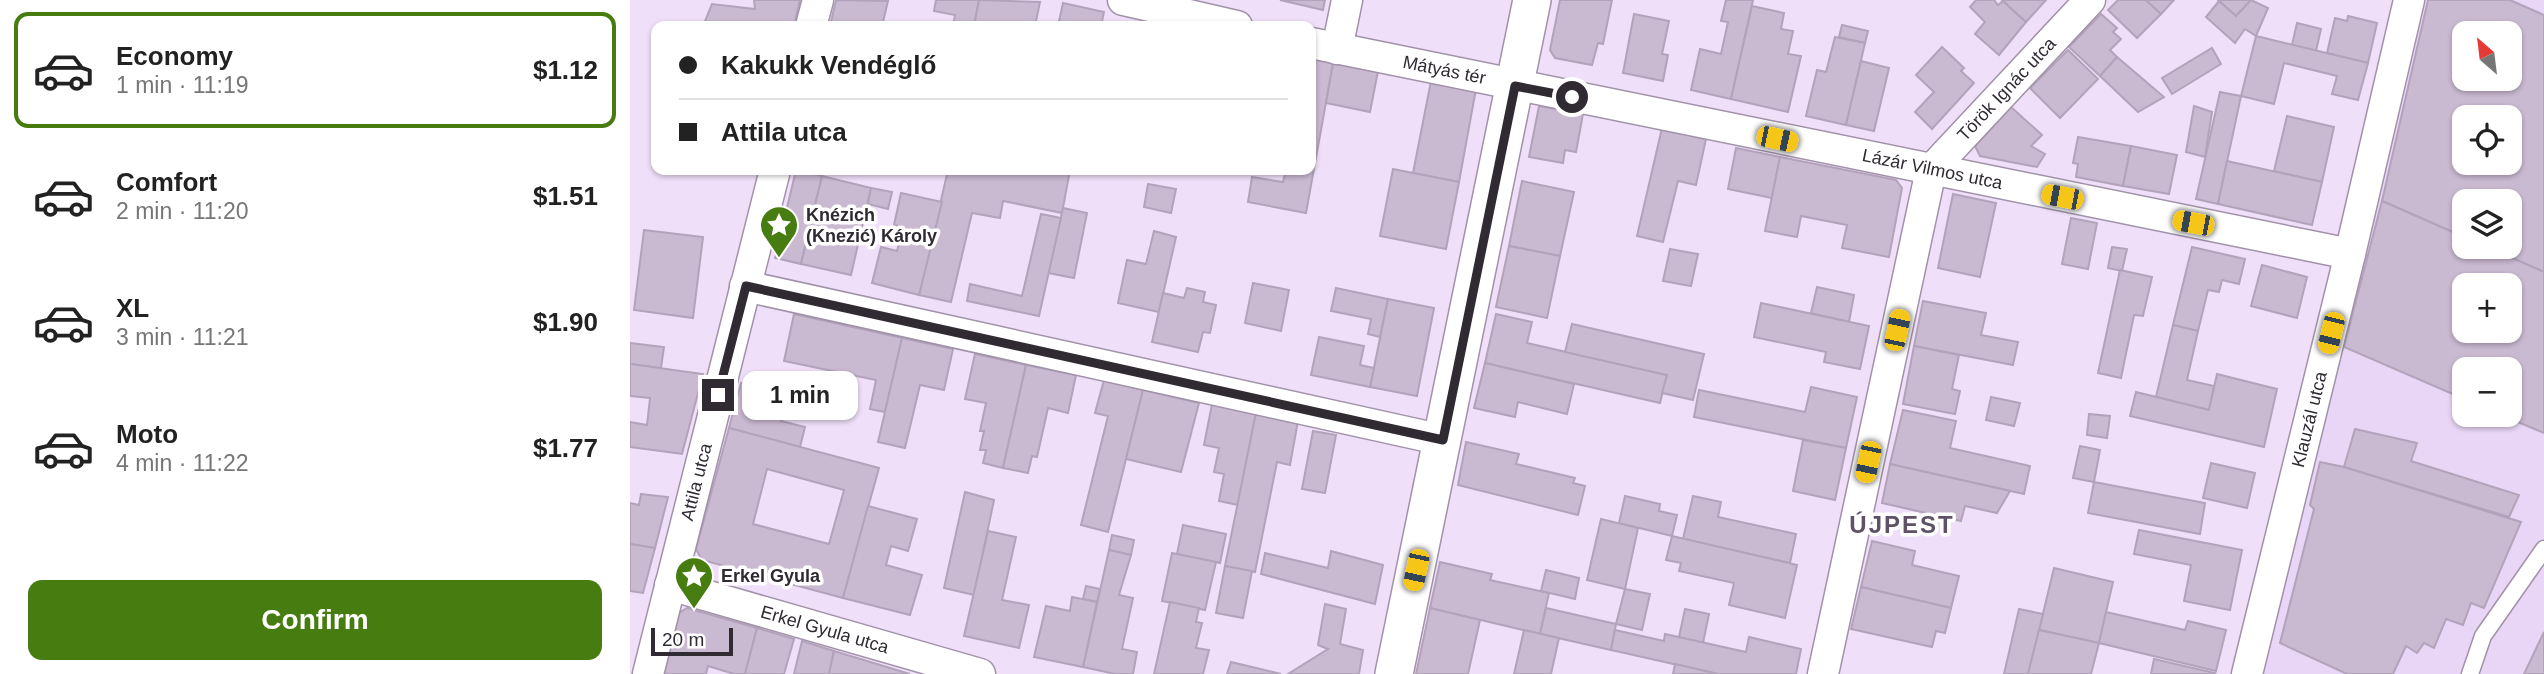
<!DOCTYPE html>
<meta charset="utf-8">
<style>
:root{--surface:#fff;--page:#f2f2f2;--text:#222;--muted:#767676;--line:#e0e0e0;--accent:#477c10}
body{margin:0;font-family:Arial,sans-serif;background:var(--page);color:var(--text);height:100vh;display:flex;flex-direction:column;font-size:26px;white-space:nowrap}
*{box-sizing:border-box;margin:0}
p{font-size:23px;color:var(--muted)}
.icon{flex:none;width:38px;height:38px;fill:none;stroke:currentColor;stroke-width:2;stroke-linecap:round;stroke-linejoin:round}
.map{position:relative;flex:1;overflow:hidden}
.drawer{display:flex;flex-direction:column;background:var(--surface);width:630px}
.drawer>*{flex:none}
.guide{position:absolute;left:21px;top:21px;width:665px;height:154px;border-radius:14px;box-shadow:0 2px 5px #0004;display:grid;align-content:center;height:154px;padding:0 28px;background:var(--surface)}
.needle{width:46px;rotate:332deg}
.fabs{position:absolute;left:1822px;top:21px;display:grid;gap:14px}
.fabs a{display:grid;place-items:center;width:70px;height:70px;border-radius:14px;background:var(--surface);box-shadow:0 2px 5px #0004;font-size:35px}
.scale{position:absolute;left:21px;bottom:18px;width:82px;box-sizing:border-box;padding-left:7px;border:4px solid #302a33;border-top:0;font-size:19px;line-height:24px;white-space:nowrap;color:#302a33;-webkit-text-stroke:5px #fff;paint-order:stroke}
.end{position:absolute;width:32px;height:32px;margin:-16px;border:9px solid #302a33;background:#fff;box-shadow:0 0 0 4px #fff}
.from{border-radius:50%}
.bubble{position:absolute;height:49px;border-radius:14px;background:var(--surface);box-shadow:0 2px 5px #0004;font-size:23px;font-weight:700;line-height:49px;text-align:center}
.car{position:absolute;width:21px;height:42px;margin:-21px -10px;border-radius:9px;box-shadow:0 0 5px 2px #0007;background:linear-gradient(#f5c518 24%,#345 0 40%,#f5c518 0 76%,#345 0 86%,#f5c518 0)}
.guide b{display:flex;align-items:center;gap:24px;height:66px;font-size:26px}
.guide b+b{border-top:2px solid var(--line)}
.guide i{width:18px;height:18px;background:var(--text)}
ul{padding:12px 0 0;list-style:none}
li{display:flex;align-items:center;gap:21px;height:116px;margin:0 14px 10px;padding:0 14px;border:4px solid transparent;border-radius:14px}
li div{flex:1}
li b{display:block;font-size:26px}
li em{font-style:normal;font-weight:700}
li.on{border-color:var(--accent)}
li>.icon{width:63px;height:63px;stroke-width:1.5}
.cta{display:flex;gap:14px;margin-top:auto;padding:14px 28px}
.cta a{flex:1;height:80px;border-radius:14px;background:var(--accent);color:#fff;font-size:28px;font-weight:700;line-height:80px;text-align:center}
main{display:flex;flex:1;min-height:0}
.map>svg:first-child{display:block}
.built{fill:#e9d5f5;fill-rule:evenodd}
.building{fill:#c9b9d1;stroke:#b2a3bb;stroke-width:2;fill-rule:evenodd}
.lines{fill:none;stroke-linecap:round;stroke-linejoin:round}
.service-casing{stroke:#a192a9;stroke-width:19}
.minor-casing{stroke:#a192a9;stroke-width:33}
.tertiary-casing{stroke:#a192a9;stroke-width:40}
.service{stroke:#fff;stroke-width:16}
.minor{stroke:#fff;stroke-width:30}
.tertiary{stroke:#fff;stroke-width:37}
.route{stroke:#302a33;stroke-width:9}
.labels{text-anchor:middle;stroke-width:7;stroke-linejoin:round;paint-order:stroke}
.street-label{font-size:18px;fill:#302a33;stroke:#fff}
.poi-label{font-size:18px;font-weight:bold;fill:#302a33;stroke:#fff;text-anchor:start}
.district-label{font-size:24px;font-weight:bold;letter-spacing:2px;fill:#5f5166;stroke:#fff}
</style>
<main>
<section class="drawer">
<ul>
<li class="on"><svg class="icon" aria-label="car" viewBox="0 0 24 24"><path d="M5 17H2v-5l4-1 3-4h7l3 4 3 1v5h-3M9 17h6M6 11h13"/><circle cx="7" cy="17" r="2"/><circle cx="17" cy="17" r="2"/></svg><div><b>Economy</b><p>1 min · 11:19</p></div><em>$1.12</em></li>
<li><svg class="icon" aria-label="car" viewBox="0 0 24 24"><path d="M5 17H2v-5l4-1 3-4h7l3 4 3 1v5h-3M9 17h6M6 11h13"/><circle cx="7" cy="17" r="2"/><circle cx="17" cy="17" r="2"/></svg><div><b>Comfort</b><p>2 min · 11:20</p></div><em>$1.51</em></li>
<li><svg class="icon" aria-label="car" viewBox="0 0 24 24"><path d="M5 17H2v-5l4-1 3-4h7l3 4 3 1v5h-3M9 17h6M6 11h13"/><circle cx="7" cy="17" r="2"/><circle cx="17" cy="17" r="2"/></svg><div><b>XL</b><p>3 min · 11:21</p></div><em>$1.90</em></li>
<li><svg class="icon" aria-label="car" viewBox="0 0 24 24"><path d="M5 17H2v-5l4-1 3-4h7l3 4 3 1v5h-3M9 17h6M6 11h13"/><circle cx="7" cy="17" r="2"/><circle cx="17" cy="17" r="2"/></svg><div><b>Moto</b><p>4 min · 11:22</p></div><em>$1.77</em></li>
</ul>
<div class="cta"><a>Confirm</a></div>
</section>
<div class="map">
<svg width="1914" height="674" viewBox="0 0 1914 674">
<rect width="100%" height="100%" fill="#efdff8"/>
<path class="built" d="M1789,0H1914V674H1628ZM1834,33H1880V79H1834ZM1834,117H1880V163H1834ZM1834,201H1880V247H1834ZM1834,285H1880V331H1834ZM1834,369H1880V415H1834Z"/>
<g class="building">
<path d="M124,0H170L164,26H73L82,4L125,9Z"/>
<path d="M206,0L258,1L252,26H200Z"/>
<path d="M306,0H349L344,26H323L325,15L304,11Z"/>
<path d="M349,0L410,2L405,26H344Z"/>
<path d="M650,0H695L693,10Z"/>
<path d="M930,0H982L973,44L968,43L962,65L925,58L920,50Z"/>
<path d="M1096,0H1123L1101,99L1061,90L1070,49L1091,54L1098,22L1091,21Z"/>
<path d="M1346,0H1364L1368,5L1373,1L1396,22L1369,55L1345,34L1355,22L1340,7Z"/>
<path d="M1372,0H1416L1396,22Z"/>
<path d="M1488,0H1516L1531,14L1507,38L1478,10Z"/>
<path d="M1516,0H1544L1531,14Z"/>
<path d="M1588,0H1621L1606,16Z"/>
<path d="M1621,0L1638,8L1626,36L1615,29L1605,43L1576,17L1589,1L1606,16Z"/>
<path d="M1798,0H1880L1914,15V272L1857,247H1880V201H1834V237L1752,201ZM1834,33H1880V79H1834ZM1834,117H1880V163H1834Z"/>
<path d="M433,3L474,12L471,26H428Z"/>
<path d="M1122,6L1154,13L1151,29L1163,31L1158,54L1171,56L1158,112L1101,99Z"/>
<path d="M1004,14L1039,21L1032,54L1038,55L1033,81L993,73Z"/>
<path d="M1471,14L1487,28L1483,32L1491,39L1480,50L1487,57L1470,76L1439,47Z"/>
<path d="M1718,16L1747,23L1738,63L1697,53L1705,18L1717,21Z"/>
<path d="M1667,23L1691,29L1686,51L1662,45Z"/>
<path d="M1212,25L1238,31L1235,43L1209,37Z"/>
<path d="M1626,36L1738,63L1728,100L1702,94L1707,76L1654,63L1644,104L1611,96Z"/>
<path d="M1205,37L1235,43L1216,125L1176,116L1187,70L1196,72Z"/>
<path d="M1312,47L1334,68L1331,71L1344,83L1302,129L1285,112L1304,92L1286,75Z"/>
<path d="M1582,48L1591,64L1542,94L1532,78Z"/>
<path d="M1438,50L1468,79L1430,118L1400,88Z"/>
<path d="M681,54L704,58L676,213L618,202L622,177L653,182L656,170H681Z"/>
<path d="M1487,57L1534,97L1508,112L1470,76Z"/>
<path d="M704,58L749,66L740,112L696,103Z"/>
<path d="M1231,61L1259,68L1244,131L1216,125Z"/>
<path d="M801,81L846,89L829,182L783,173Z"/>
<path d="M1590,92L1611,96L1588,204L1566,199Z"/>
<path d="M909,106L953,114L946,152L935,150L933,163L899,157Z"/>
<path d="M1564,106L1582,112L1575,157L1556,152Z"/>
<path d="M1381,107L1412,135L1401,146L1415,154L1407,167L1350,156L1345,146Z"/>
<path d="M1657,116L1704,127L1692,182L1644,171Z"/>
<path d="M1032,128L1076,139L1066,185L1048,181L1033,242L1007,236Z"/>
<path d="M1448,137L1501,146L1493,186L1446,177L1448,164L1443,163Z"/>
<path d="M1501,146L1547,155L1539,194L1493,186Z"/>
<path d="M1106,148L1150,157L1142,198L1098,189Z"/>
<path d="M1150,157L1266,180L1272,188L1259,257L1212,248L1217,225L1171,216L1167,237L1135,231Z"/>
<path d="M1597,161L1692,182L1682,225L1588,204Z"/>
<path d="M763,169L829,182L816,249L750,236Z"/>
<path d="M166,170L192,176L171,264L145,258Z"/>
<path d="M318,170H440L432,213L373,201L370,218L342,213L321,302L289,295Z"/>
<path d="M192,176L241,188L221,275L171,264Z"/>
<path d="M892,181L944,192L930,256L879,246Z"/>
<path d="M518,184L546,189L541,213L514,207Z"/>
<path d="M241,188L262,192L258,209L238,204Z"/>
<path d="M271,193L312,202L289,295L242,283L251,247L267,251L273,227L264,225Z"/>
<path d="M1323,194L1366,203L1350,277L1308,268Z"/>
<path d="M1752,201L1834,237V247H1857L1914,272V433L1871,415H1880V369H1834V399L1714,347ZM1834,285H1880V331H1834Z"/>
<path d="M433,208L457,213L444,278L418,273Z"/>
<path d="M411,214L431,218L409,316L337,301L340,284L392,296Z"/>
<path d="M1441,218L1467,223L1458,269L1432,264Z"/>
<path d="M14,230L73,237L63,318L4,310Z"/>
<path d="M524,231L546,237L529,312L488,303L497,260L516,264Z"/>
<path d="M879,246L930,256L917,318L866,307Z"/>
<path d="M1482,247L1497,249L1492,271L1478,268Z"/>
<path d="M1562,247L1615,259L1609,284L1592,280L1589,292L1578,290L1568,331L1543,325Z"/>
<path d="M1040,249L1068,254L1061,286L1033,281Z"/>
<path d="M1632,265L1677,277L1667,318L1621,306Z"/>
<path d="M1490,270L1522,277L1513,316L1504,315L1491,378L1468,373Z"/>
<path d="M623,283L659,290L651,331L615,323Z"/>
<path d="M1187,287L1224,295L1219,322L1181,313Z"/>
<path d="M557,288L575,292L573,302L586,305L580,333L573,332L568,352L522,342L533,293L554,298Z"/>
<path d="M706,288L758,299L750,337L738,334L741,319L701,311Z"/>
<path d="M758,299L804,308L787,396L740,387Z"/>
<path d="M1293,301L1356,313L1351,335L1388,342L1383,365L1284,346Z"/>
<path d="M1131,303L1239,326L1230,369L1194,362L1196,352L1124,337Z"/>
<path d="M164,314L272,338L255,412L240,409L246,380L154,361Z"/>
<path d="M866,314L902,322L897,343L1037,375L1030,403L855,363Z"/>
<path d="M942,324L1074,354L1063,400L1032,393L1037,375L935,352Z"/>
<path d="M1543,325L1568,331L1557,380L1584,386L1579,410L1526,397Z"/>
<path d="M689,337L734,346L730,365L744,368L740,387L681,375Z"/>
<path d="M272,338L323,349L314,390L290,385L275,448L248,442Z"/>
<path d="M0,343L34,347L31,368L0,364Z"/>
<path d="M1284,346L1329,355L1322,389L1330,391L1325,414L1273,404Z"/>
<path d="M345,354L396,365L373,468L353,463L356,450H350L354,431H350L356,403L335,399Z"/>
<path d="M855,363L944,384L937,414L888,402L885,417L844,408Z"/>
<path d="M0,364L73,374L52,454L0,447V422L17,425L20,398L0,396Z"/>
<path d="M396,365L446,375L438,413L418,408L407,457L402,456L398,473L373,468Z"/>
<path d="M1587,374L1647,389L1634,447L1500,416L1506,392L1579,410Z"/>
<path d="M474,380L513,390L478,532L451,525L478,416L465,413Z"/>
<path d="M111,383L158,396L151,421L175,427L170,447L99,428Z"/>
<path d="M1181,387L1227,397L1216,448L1064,417L1069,390L1175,412Z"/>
<path d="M513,390L569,403L551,472L496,459Z"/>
<path d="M1361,397L1390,403L1384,426L1356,420Z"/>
<path d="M582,404L626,413L608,505L589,501L594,474L584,472L589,448L574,445Z"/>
<path d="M1273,410L1326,421L1320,448L1400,466L1394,494L1260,464Z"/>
<path d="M626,413L668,421L660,465L647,462L625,572L595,566Z"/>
<path d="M1459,414L1480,416L1477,438L1457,435Z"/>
<path d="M99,428L249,468L213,598L72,560L66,549ZM137,469L214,490L199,544L123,524Z"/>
<path d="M1725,429L1787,443L1781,461L1889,495L1879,517L1714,467Z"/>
<path d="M683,431L706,435L695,493L672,489Z"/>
<path d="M1173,440L1216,448L1205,500L1163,491Z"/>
<path d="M836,442L889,454L886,464L945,478L943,483L955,486L948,515L828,485Z"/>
<path d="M1450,446L1470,450L1464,482L1443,478Z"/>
<path d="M1690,462L1714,467L1891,522L1854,608L1841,603L1833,625L1816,619L1804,648L1794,643L1787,653L1776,646L1763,674H1717L1650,643L1684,509L1680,505Z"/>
<path d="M1581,463L1625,473L1617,508L1573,498Z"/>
<path d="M1260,464L1380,491L1367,513L1335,506L1331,521L1252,503Z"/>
<path d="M1464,482L1575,503L1570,534L1458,513Z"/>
<path d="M335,492L364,500L344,595L314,588Z"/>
<path d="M11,494L38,497L25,548L0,544V503L9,505Z"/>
<path d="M995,496L1030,504L1029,511L1047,515L1042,536L989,523Z"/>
<path d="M1063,496L1091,502L1088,517L1166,534L1160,563L1053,539Z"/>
<path d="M238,506L287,519L278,551L261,546L256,565L292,575L280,615L213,598Z"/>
<path d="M971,519L1008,528L995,589L957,580Z"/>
<path d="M553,525L596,534L590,563L547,554Z"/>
<path d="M1509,530L1612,550L1600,610L1554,601L1561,565L1504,554Z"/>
<path d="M358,531L386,537L372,600L399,605L389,648L334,636Z"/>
<path d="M482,535L504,540L501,555L479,550Z"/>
<path d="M1042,536L1167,565L1155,618L1099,605L1104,583L1049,571L1051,563L1036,560Z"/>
<path d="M1242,541L1285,551L1282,565L1329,576L1321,608L1231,587Z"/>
<path d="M0,544L25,548L13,593L0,591Z"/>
<path d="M479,550L501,555L489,595L503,598L492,649L507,652L503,674H485L453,667Z"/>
<path d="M701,551L753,565L745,604L631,574L635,553L698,568Z"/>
<path d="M542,553L586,562L575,610L532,601Z"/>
<path d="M810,562L862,574L860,580L919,593L910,634L800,608Z"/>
<path d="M595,566L622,571L613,618L586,613Z"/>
<path d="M1424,568L1483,582L1469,643L1409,630Z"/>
<path d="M916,570L949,578L945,599L911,591Z"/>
<path d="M456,586L470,589L467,602L453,599Z"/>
<path d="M1231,587L1321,608L1315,633L1306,631L1302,647L1221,629Z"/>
<path d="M995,589L1020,594L1012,630L986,624Z"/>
<path d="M442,597L467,602L453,667L404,657L416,606L440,611Z"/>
<path d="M540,602L569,608L566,622L572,623L566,648L579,650L573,674H524Z"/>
<path d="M695,604L716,609L710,644L733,650L729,674H658L698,649L688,645Z"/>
<path d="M57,608L127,628L115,674H104L78,666L76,674H34L49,613Z"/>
<path d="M800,608L850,620L838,674H786Z"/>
<path d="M916,608L986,624L981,650L910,634Z"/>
<path d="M1055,609L1079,614L1073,643L1049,637Z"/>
<path d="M1389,609L1413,614L1398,674H1374Z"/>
<path d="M1476,612L1555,630L1558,621L1596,630L1586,671L1469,643Z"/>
<path d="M127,628L164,639L154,674H115Z"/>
<path d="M894,630L929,638L921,674H884Z"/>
<path d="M985,630L1034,641L1035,634L1116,652L1119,637L1171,649L1166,674H1088L981,650Z"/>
<path d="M1409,630L1469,643L1461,674H1398Z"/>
<path d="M1914,632V674H1894Z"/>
<path d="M172,641L204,651L199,674H164Z"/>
<path d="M204,651L280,674H199Z"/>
<path d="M1524,659L1585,673L1584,674H1521Z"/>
<path d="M601,662L651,674H597Z"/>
<path d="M1045,664L1088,674H1043Z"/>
</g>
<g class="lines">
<defs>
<path id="service" d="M1840,674L1853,636L1914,549"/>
<g id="minor">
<path d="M493,0L607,26"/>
<path d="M181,26L188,0"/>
<path id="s1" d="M681,43L1720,254"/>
<path d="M707,49L717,0"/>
<path d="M115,286L813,440"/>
<path id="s2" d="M40,585L350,674"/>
<path id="s3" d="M18,674L145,170"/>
<path id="s4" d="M1193,674L1301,170L1460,0"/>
<path id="s5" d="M1617,674L1720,254L1779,0"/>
</g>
<path id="tertiary" d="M764,674L902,0"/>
</defs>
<use href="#service" class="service-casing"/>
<use href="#minor" class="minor-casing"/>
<use href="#tertiary" class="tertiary-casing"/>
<use href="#service" class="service"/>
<use href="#minor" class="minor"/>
<use href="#tertiary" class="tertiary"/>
</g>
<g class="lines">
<path class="route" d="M88,395L116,286L813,440L885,86L942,97"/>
</g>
<defs>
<symbol id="sight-pin" viewBox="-11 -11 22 30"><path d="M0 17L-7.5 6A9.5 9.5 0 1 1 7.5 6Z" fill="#477c10" stroke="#fff"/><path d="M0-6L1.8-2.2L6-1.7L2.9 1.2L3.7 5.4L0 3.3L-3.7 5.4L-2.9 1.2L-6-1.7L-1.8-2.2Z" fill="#fff"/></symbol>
</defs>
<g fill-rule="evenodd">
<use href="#sight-pin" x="127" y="203" width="44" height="60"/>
<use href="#sight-pin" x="42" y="554" width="44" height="60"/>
</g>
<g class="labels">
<g class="street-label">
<text dy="6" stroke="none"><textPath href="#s1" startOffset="136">Mátyás tér</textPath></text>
<text dy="6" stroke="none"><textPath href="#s4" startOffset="626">Török Ignác utca</textPath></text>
<text dy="6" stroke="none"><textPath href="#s1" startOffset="634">Lázár Vilmos utca</textPath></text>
<text dy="6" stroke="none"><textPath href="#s5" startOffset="262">Klauzál utca</textPath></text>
<text dy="6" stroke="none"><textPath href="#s3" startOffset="198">Attila utca</textPath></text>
<text dy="6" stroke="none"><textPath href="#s2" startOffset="161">Erkel Gyula utca</textPath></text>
</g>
<g class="poi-label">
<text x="176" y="221">Knézich<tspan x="176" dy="21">(Knezić) Károly</tspan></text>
<text x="91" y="582">Erkel Gyula</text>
</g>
<g class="district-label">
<text x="1272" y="533">ÚJPEST</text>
</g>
</g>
</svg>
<div class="fabs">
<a><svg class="needle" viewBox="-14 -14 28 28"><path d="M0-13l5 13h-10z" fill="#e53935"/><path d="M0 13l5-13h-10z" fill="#767676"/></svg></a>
<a><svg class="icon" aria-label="locate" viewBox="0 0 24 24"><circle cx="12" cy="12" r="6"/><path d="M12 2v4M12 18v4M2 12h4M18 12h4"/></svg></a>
<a><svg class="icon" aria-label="layers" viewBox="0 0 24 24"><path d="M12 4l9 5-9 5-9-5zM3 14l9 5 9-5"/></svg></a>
<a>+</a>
<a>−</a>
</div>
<div class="scale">20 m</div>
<i class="end from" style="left:942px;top:97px"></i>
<i class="end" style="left:88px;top:395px"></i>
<div class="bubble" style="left:112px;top:371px;width:116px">1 min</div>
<i class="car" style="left:1147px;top:139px;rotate:102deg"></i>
<i class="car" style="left:1432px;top:197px;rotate:281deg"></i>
<i class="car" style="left:1563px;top:223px;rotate:281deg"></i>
<i class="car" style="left:1267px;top:330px;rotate:12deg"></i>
<i class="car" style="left:1701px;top:333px;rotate:194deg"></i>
<i class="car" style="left:1238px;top:462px;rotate:192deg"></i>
<i class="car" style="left:786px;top:570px;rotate:192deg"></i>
<div class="guide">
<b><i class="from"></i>Kakukk Vendéglő</b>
<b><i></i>Attila utca</b>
</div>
</div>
</main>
